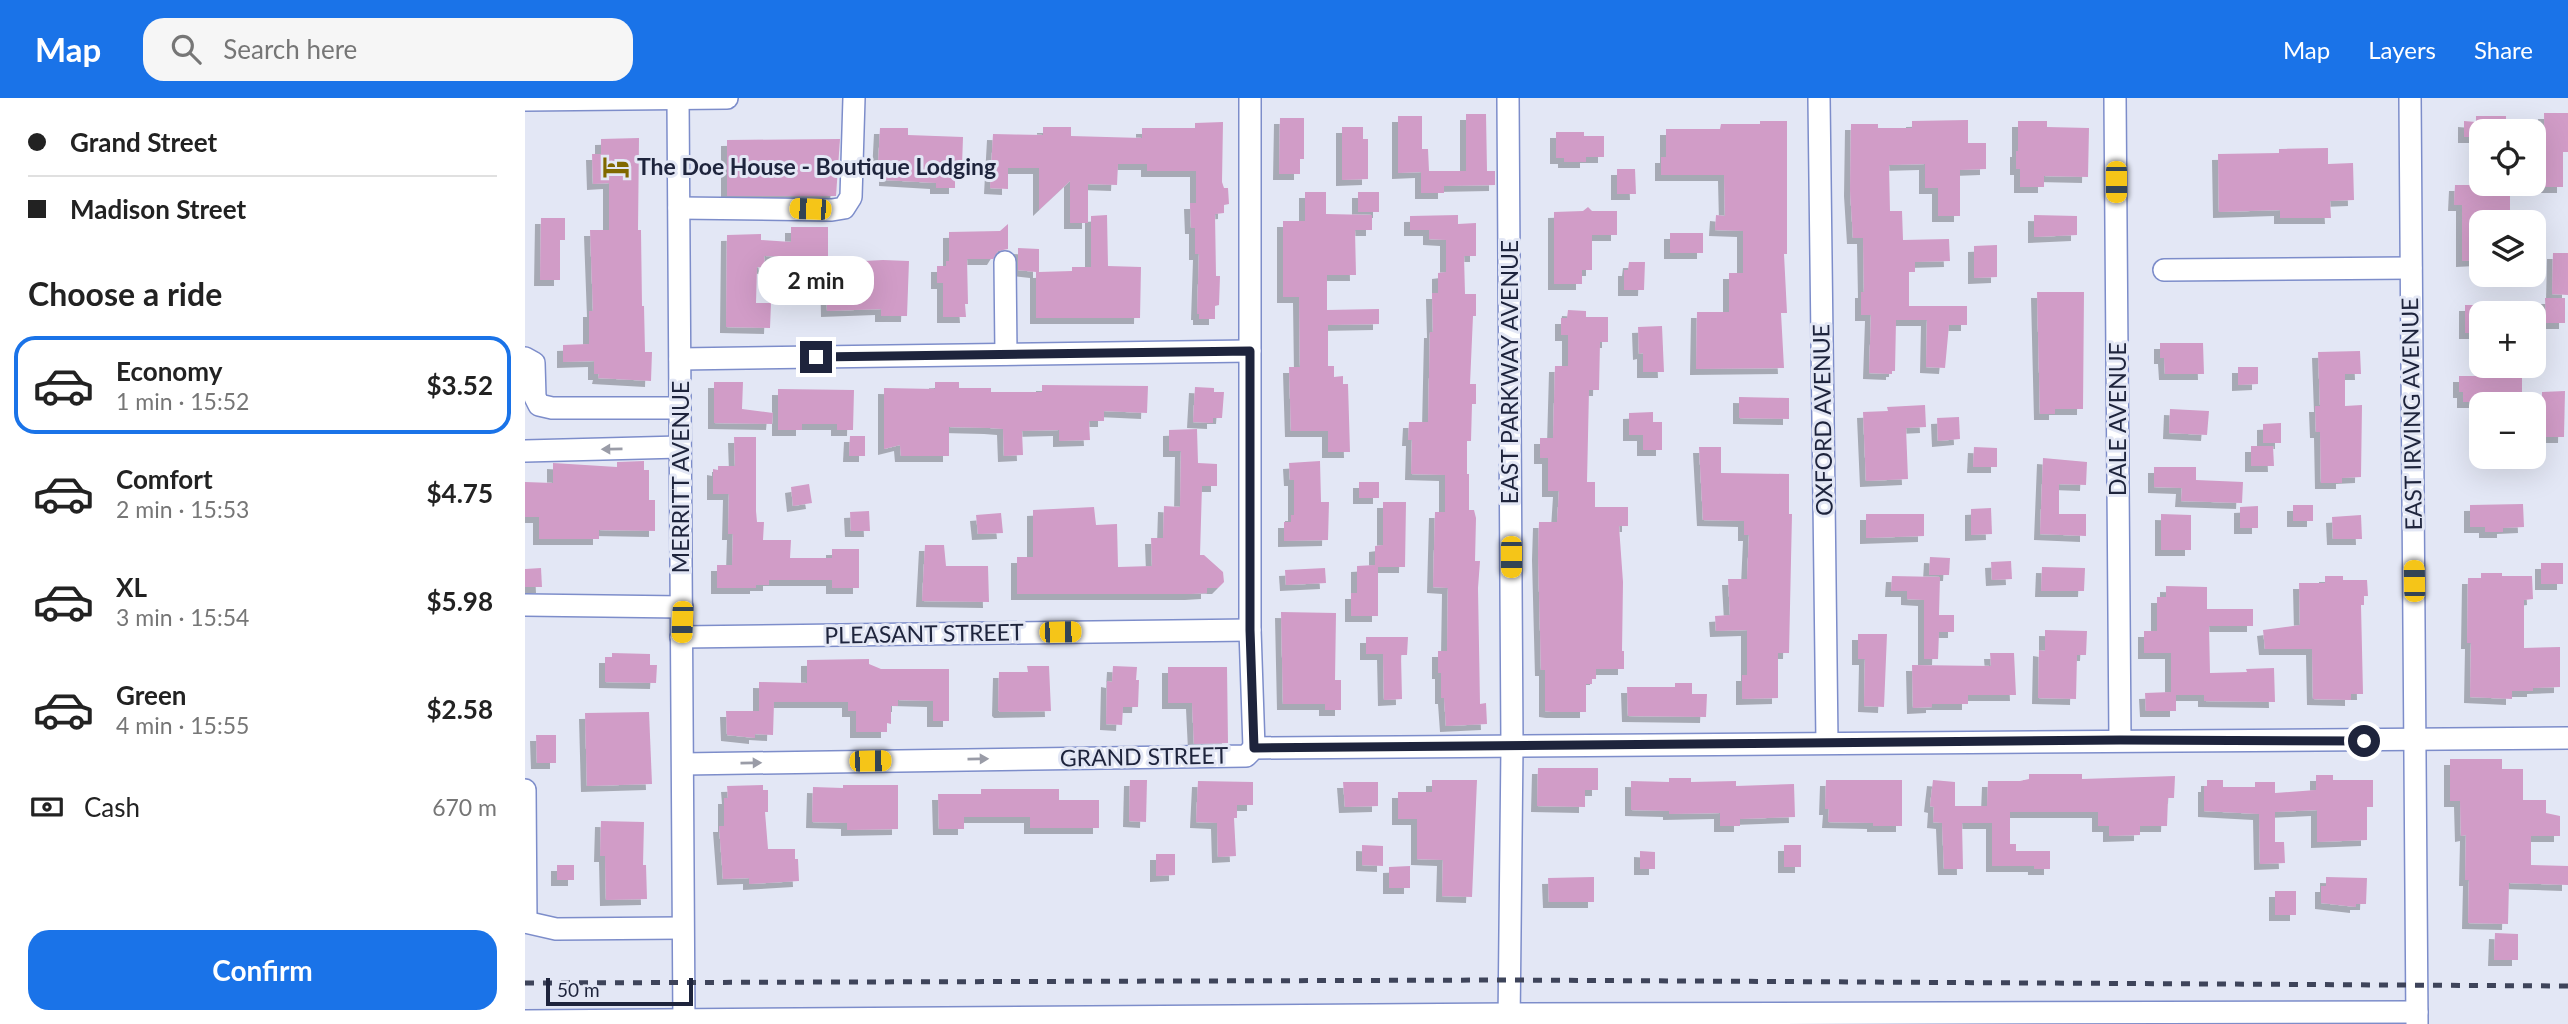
<!DOCTYPE html>
<meta charset="utf-8">
<style>
:root{--surface:#fff;--page:#f6f6f6;--text:#222;--muted:#767676;--line:#e0e0e0;--accent:#1a73e8}
body{margin:0;font-family:Lato,sans-serif;background:var(--page);color:var(--text);height:100vh;display:flex;flex-direction:column;font-size:26px;white-space:nowrap}
*{box-sizing:border-box;margin:0}
p{font-size:23px;color:var(--muted)}
.icon{flex:none;width:38px;height:38px;fill:none;stroke:currentColor;stroke-width:2;stroke-linecap:round;stroke-linejoin:round}
.map{position:relative;flex:1;overflow:hidden}
.panel{display:flex;flex-direction:column;background:var(--surface);width:525px}
.panel>*{flex:none}
.banner{display:grid;align-content:center;height:154px;padding:0 28px;background:var(--surface)}
.fabs{position:absolute;left:1944px;top:21px;display:grid;gap:14px}
.fabs a{display:grid;place-items:center;width:77px;height:77px;border-radius:14px;background:var(--surface);box-shadow:0 7px 28px #0002;font-size:35px}
.scale{position:absolute;left:21px;bottom:18px;width:147px;box-sizing:border-box;padding-left:7px;border:4px solid #1e243c;border-top:0;font-size:19px;line-height:24px;white-space:nowrap;color:#1e243c;-webkit-text-stroke:5px #e3e7f5;paint-order:stroke}
.end{position:absolute;width:32px;height:32px;margin:-16px;border:9px solid #1e243c;background:#fff;box-shadow:0 0 0 4px #fff}
.from{border-radius:50%}
.bubble{position:absolute;height:49px;border-radius:21px;background:var(--surface);box-shadow:0 7px 28px #0002;font-size:23px;font-weight:700;line-height:49px;text-align:center}
.car{position:absolute;width:21px;height:42px;margin:-21px -10px;border-radius:9px;box-shadow:0 0 5px 2px #0007;background:linear-gradient(#f5c518 24%,#345 0 40%,#f5c518 0 76%,#345 0 86%,#f5c518 0)}
.banner b{display:flex;align-items:center;gap:24px;height:66px;font-size:26px}
.banner b+b{border-top:2px solid var(--line)}
.banner i{width:18px;height:18px;background:var(--text)}
ul{padding:0;list-style:none}
li{display:flex;align-items:center;gap:21px;height:98px;margin:0 14px 10px;padding:0 14px;border:4px solid transparent;border-radius:21px}
li div{flex:1}
li b{display:block;font-size:26px}
li em{font-style:normal;font-weight:700}
li.active{border-color:var(--accent)}
li>.icon{width:63px;height:63px;stroke-width:1.5}
h2{padding:0 28px;font-size:32px;line-height:84px}
.pay{display:flex;align-items:center;gap:18px;height:77px;padding:0 28px;font-size:26px}
.pay p{margin-inline-start:auto}
.cta{display:flex;gap:14px;margin-top:auto;padding:14px 28px}
.cta a{flex:1;height:80px;border-radius:21px;background:var(--accent);color:#fff;font-size:28px;font-weight:700;line-height:80px;text-align:center}
header{display:flex;align-items:center;gap:42px;box-sizing:border-box;height:98px;padding:0 35px;background:var(--accent);color:#fff}
header strong{font-size:33px}
nav{display:flex;gap:38px;margin-inline-start:auto;font-size:24px}
.search{width:490px;height:63px;background:var(--page);display:flex;align-items:center;gap:18px;box-sizing:border-box;padding:0 24px;border-radius:21px;color:var(--muted);font-size:26px}
main{display:flex;flex:1;min-height:0}
.map>svg:first-child{display:block}
.building{fill:#d19cc7;filter:url(#shadow)}
.lines{fill:none;stroke-linecap:round;stroke-linejoin:round}
.minor-casing{stroke:#7d8dca;stroke-width:24}
.minor{stroke:#fff;stroke-width:21}
.rail{stroke:#3e445a;stroke-width:5;stroke-dasharray:9 9;stroke-linecap:butt}
.oneway{fill:#9a9ca7}
.route{stroke:#1e243c;stroke-width:9}
.labels{text-anchor:middle;stroke-width:6;stroke-linejoin:round;paint-order:stroke}
.poi-label{font-size:23px;font-weight:bold;fill:#1e243c;stroke:#e3e7f5;text-anchor:start}
.street-label{font-size:23px;fill:#1e243c;stroke:#e3e7f5}
</style>
<header>
<strong>Map</strong>
<div class="search"><svg class="icon" aria-label="search" viewBox="0 0 24 24"><circle cx="10" cy="10" r="6"/><path d="M15 15l6 6"/></svg>Search here</div>
<nav><a>Map</a><a>Layers</a><a>Share</a></nav>
</header>
<main>
<section class="panel">
<div class="banner">
<b><i class="from"></i>Grand Street</b>
<b><i></i>Madison Street</b>
</div>
<h2>Choose a ride</h2>
<ul>
<li class="active"><svg class="icon" aria-label="car" viewBox="0 0 24 24"><path d="M5 17H2v-5l4-1 3-4h7l3 4 3 1v5h-3M9 17h6M6 11h13"/><circle cx="7" cy="17" r="2"/><circle cx="17" cy="17" r="2"/></svg><div><b>Economy</b><p>1 min · 15:52</p></div><em>$3.52</em></li>
<li><svg class="icon" aria-label="car" viewBox="0 0 24 24"><path d="M5 17H2v-5l4-1 3-4h7l3 4 3 1v5h-3M9 17h6M6 11h13"/><circle cx="7" cy="17" r="2"/><circle cx="17" cy="17" r="2"/></svg><div><b>Comfort</b><p>2 min · 15:53</p></div><em>$4.75</em></li>
<li><svg class="icon" aria-label="car" viewBox="0 0 24 24"><path d="M5 17H2v-5l4-1 3-4h7l3 4 3 1v5h-3M9 17h6M6 11h13"/><circle cx="7" cy="17" r="2"/><circle cx="17" cy="17" r="2"/></svg><div><b>XL</b><p>3 min · 15:54</p></div><em>$5.98</em></li>
<li><svg class="icon" aria-label="car" viewBox="0 0 24 24"><path d="M5 17H2v-5l4-1 3-4h7l3 4 3 1v5h-3M9 17h6M6 11h13"/><circle cx="7" cy="17" r="2"/><circle cx="17" cy="17" r="2"/></svg><div><b>Green</b><p>4 min · 15:55</p></div><em>$2.58</em></li>
</ul>
<div class="pay"><svg class="icon" aria-label="cash" viewBox="0 0 24 24"><path d="M3 7h18v10H3z"/><circle cx="12" cy="12" r="2"/></svg>Cash<p>670 m</p></div>
<div class="cta"><a>Confirm</a></div>
</section>
<div class="map">
<svg width="2043" height="926" viewBox="0 0 2043 926">
<defs>
<filter id="shadow"><feDropShadow dx="-6" dy="6" stdDeviation="0" flood-color="#0004"/></filter>
</defs>
<rect width="100%" height="100%" fill="#e3e7f5"/>
<g class="building">
<path d="M2019,15H2043V54H2038V89H2013V68H2020Z"/>
<path d="M941,16H961L962,73H970V87L919,88V95H896V74L873,75V18H897V51H903L904,73H941Z"/>
<path d="M1951,18H1981V33H1956V39H1939V23L1951,24Z"/>
<path d="M755,20H779V61H775V76H754Z"/>
<path d="M1443,22V45H1461V71L1435,72V118H1413V90H1400V66L1364,67L1365,113H1377L1378,142L1424,141L1425,163L1390,164V174H1384V208H1442V227H1424L1420,270L1401,269L1402,222H1371L1370,273H1367V276L1344,275L1346,217H1336V194H1339L1338,140H1328L1325,92L1326,26H1353V30H1387V23Z"/>
<path d="M1235,23H1262V156H1259L1262,215H1256L1259,270L1171,271L1172,214H1204V175H1218V133L1190,132L1191,117L1200,118L1199,77H1136V59H1141V31H1195L1196,26H1235Z"/>
<path d="M1493,23H1522V29L1564,30L1563,79L1519,78V89H1495V71H1491V53H1493Z"/>
<path d="M698,24L697,84L699,90H703L704,106L699,107V115L690,116L691,178H695L694,207L690,208V221H674V216H672L674,156H670V130H666L665,105H671V73H622V66H593L592,87L563,86V125H545V83L514,112V70H483V91L465,90L468,36L518,37V29H546V38L617,40V30H670V25Z"/>
<path d="M817,29H838V41H843V81L817,82Z"/>
<path d="M355,30H383V37L438,39L437,68H433V83H430V90H411V85L360,82V68H353Z"/>
<path d="M1031,34H1059V38H1079V59H1061V64H1039V60H1031Z"/>
<path d="M114,40L113,132H116L117,208H119L120,254H127L126,283L73,280L74,276H69V263L38,264V247L64,246V213H68L65,132H84V85L68,86L67,56H76V41Z"/>
<path d="M315,41L311,98H202V42Z"/>
<path d="M1803,50V66L1828,65L1829,102L1805,103L1806,120H1755V112L1694,114L1693,56L1754,55V51Z"/>
<path d="M1092,71H1110L1111,96H1092Z"/>
<path d="M1930,87H1971L1970,93L1985,94V123H1956V162L1937,163V107H1929Z"/>
<path d="M780,94H801V116L847,117V132H830L831,177H802V212L854,211V226L803,227V268H809V279L818,278V286H823L825,354H803V333H766L764,269H775L774,199H758V123H780Z"/>
<rect x="833" y="94" width="21" height="20"/>
<path d="M1063,109L1067,113H1092V137H1067V172H1057V186H1029V114L1058,113Z"/>
<path d="M582,117L583,168L616,169L615,220H511V174L493,172V150L514,151V174L547,173V169H566V118Z"/>
<path d="M933,117V126L951,125V158H939L940,196H951V218H948L945,286H951V306H947L946,343H942V376H944V412H949L951,420L950,463H955L953,490L955,606L961,605L962,626L921,628L919,600H916V575H913V553H922L923,490L908,489L910,414H920V377L886,376L887,342H883L884,324H903L905,234H908L907,195H913V175L921,174V142L904,141V132H885V118Z"/>
<path d="M1509,117L1552,118V137L1509,139Z"/>
<path d="M16,120H40V142H35V182H15Z"/>
<path d="M483,126V151L473,153L468,161H442L443,206H440L441,219H418V185H412V168H421V163H424V134L475,133Z"/>
<path d="M266,129H303V159L239,158L240,170L232,169L231,205H246L245,230L201,229L202,137L236,136V142L266,144Z"/>
<rect x="1145" y="135" width="33" height="20"/>
<path d="M1472,147V179L1449,180V148Z"/>
<path d="M2028,155H2043V197L2027,196Z"/>
<path d="M358,162L384,163L382,218H356V211L302,213L301,165Z"/>
<path d="M1104,164H1120L1119,192H1099V172H1103Z"/>
<path d="M1512,194H1559L1558,311H1530V316H1515Z"/>
<path d="M2020,200H2040V225H2021Z"/>
<rect x="1940" y="207" width="16" height="28"/>
<path d="M1043,212L1061,213V219H1083V244H1075L1074,292H1064L1062,384H1070V409H1103V428H1094L1098,484L1097,553H1099V571H1071V581H1067V586H1061V614H1027L1020,613V572H1016L1013,456L1014,424H1032L1034,393H1023V360H1015V340H1028L1030,268H1043V237H1036V220H1042Z"/>
<path d="M1137,228L1139,274H1118V255L1114,256L1113,229Z"/>
<path d="M1635,245H1678L1679,276H1640L1639,260H1635Z"/>
<path d="M1835,253L1836,276H1820V308L1837,307L1836,379L1817,380V385H1796L1795,334H1791L1790,308H1795L1793,254Z"/>
<path d="M1713,269H1733V286L1713,287Z"/>
<path d="M1956,274H1986V279H1997V304H1938V294H1934V278H1956Z"/>
<path d="M189,284H218L217,311L248,315L247,326L189,325Z"/>
<path d="M410,284H434V290H466V294H517V287L623,288L622,315L579,313V323H564L565,342L534,343V332L497,333L498,357L479,358L478,331L465,330L424,329V358H376L375,347L359,351V290L410,291Z"/>
<path d="M670,289L689,290V294H699L697,320H688V325L668,324Z"/>
<path d="M253,291L329,292L328,332H312V326H277V332H253Z"/>
<path d="M2040,293L2039,339H2017V294Z"/>
<path d="M1214,299L1264,300V321L1214,320Z"/>
<path d="M1400,307L1401,329L1381,330L1383,381L1341,383L1338,314L1363,313L1362,309Z"/>
<path d="M1645,311L1684,313L1682,337L1644,335Z"/>
<path d="M1128,314V324H1137V352H1118V337H1104V315Z"/>
<path d="M1434,319L1435,341L1413,343L1412,320Z"/>
<path d="M1756,325V345H1738V326Z"/>
<path d="M672,331L673,365L692,366V388H677L675,457H679L698,474L699,484L693,490H682V495L666,496H492V459H508V412L569,409L571,427L592,426L593,469L627,468L626,440H638L639,408L655,409L656,353H644V332Z"/>
<path d="M325,338H340V358H324Z"/>
<path d="M209,339H231V413L232,424H239L238,442H266L265,460H307V451H334V490H307V482H244V487H231V490H192V467H207L208,436H203L204,396H188V371L193,372V368H210Z"/>
<path d="M1726,348H1748L1749,368H1726Z"/>
<path d="M1174,349H1196V375L1264,376V416H1267L1264,555H1253V600L1217,601V577H1222V532L1191,533L1190,518L1205,517L1203,481H1222L1224,437H1219V423L1178,422Z"/>
<path d="M1449,349L1472,350V369H1448Z"/>
<path d="M1518,360L1562,364L1561,387L1534,386V416H1561V438L1515,436Z"/>
<path d="M119,363V372H124V402H130V433L74,432V441H14V419H0V384L28,385V365L92,369V364Z"/>
<path d="M795,363L796,404H804L803,442L759,443V424H766V417H769V382H765L764,365Z"/>
<path d="M1629,369H1671V382L1718,384L1717,405L1656,403L1657,390L1629,389Z"/>
<rect x="834" y="384" width="20" height="16"/>
<path d="M284,386L287,405L268,408L266,389Z"/>
<path d="M858,404H881L880,469H853V518H826V495H832V468L850,467V448L858,447Z"/>
<path d="M1998,406L1999,429L1978,430V434H1960V429H1945V407Z"/>
<rect x="1768" y="407" width="20" height="16"/>
<path d="M1733,408V430H1715V409Z"/>
<path d="M1466,410L1467,436L1446,437V411Z"/>
<path d="M344,413L345,433H326L325,414Z"/>
<path d="M476,415L478,435L453,436L451,417Z"/>
<path d="M1341,416H1399V438L1341,440Z"/>
<path d="M1636,416L1666,417V452H1636Z"/>
<path d="M1836,417L1837,441H1808L1807,419Z"/>
<path d="M400,447H419L421,468H463L464,504L397,503Z"/>
<path d="M1405,459L1425,460L1424,477H1404Z"/>
<path d="M1486,463L1487,481L1467,482L1466,464Z"/>
<rect x="2016" y="465" width="22" height="21"/>
<path d="M1517,469L1560,470L1559,493H1516Z"/>
<path d="M16,470L17,489H0V471Z"/>
<path d="M800,470L801,485L761,487L760,472Z"/>
<path d="M1956,475H1977V478H2007L2008,501L1999,502V550L2035,549V589L2008,590V593H1987V601L1945,599L1946,545H1942L1943,480H1956Z"/>
<path d="M1367,478L1415,479L1414,517H1429V534H1414L1413,561H1399V502L1382,501V493H1366Z"/>
<path d="M1800,478H1818V482H1842L1843,498H1839V507H1836L1838,596H1826V602L1788,601L1787,551H1740L1738,532L1775,527L1774,485H1800Z"/>
<path d="M1641,488L1682,489V511H1728V528H1684L1685,575L1722,574L1721,571L1749,570L1750,604L1679,603V597H1651V613H1621L1620,595L1646,594V555H1619V533H1632V499H1641Z"/>
<path d="M756,514L811,515L810,582H816V612H800V606H758Z"/>
<path d="M1520,532L1562,533L1561,557H1552L1551,601L1513,600L1514,552L1520,553Z"/>
<path d="M1333,536H1362L1359,609L1339,608L1340,561H1333Z"/>
<path d="M841,539H883L882,557H876L877,601L859,602L858,556H841Z"/>
<path d="M87,555L125,556V567H132L131,585L80,584V559H87Z"/>
<path d="M1465,555H1489L1491,597H1443V606H1407V609L1388,610L1387,567L1466,568Z"/>
<path d="M344,561V566L356,571H424V623H408V603L373,602V608H366V626L362,625V634H331V613H323V604H249L248,637L230,636V640L202,637L201,613H234V584L282,585V562Z"/>
<path d="M502,568H524L526,613L475,614L473,612L474,574H503Z"/>
<path d="M588,568L612,569L611,582H614L613,609H598L597,627L581,626L582,583L587,584Z"/>
<path d="M643,569H702L703,645L669,646L667,605H643Z"/>
<path d="M1150,585H1167V596H1182L1181,619L1103,618L1102,589H1150Z"/>
<path d="M124,614L127,686L62,688L60,615Z"/>
<path d="M11,637H31V665H12Z"/>
<path d="M1925,661H1977V671H1998V702H2021V715L2035,718V738H2006V767L2043,768V787L1984,785L1983,826L1943,825L1944,782H1940L1941,737L1936,738L1935,703H1925Z"/>
<path d="M1013,670H1073V692H1060V709L1012,708Z"/>
<path d="M1504,676H1557V681L1650,678L1649,700H1643L1642,728H1615V737L1584,738V728H1573V714H1485V746H1491V753H1525V771H1509V768H1467V725H1437L1438,771H1419L1417,725L1408,724L1409,709L1405,708L1408,682L1430,684V708H1462L1463,683H1495L1504,681Z"/>
<path d="M1791,677H1808V682H1848V709H1842V742L1792,744V712L1750,714V744H1759L1760,765L1735,766L1734,716L1679,713V688H1682V682H1698V689H1730V684H1750V695L1791,692Z"/>
<path d="M1144,680H1166V684L1211,683V688L1269,686L1270,719L1215,721V728H1195V715L1144,716V713L1106,712V683L1144,684Z"/>
<path d="M605,682H622L621,724L604,723Z"/>
<path d="M907,682H952L947,799L917,798L918,762L892,761V721H873V694H907Z"/>
<path d="M1301,682H1377V728H1348V725L1303,724L1304,711H1300Z"/>
<path d="M673,683L728,684V707H712V720H709L711,758L693,759L692,725L671,724Z"/>
<path d="M818,684H853V708L820,709Z"/>
<path d="M238,687V692H243V714H240L243,751H270V761H273L274,783L224,786V780L198,781L194,728H199V700H203L202,688Z"/>
<path d="M318,687H373V731L322,732V725L287,724L288,689L318,690Z"/>
<path d="M456,691H534V702H574V730H505V719H439V731H414L413,696H456Z"/>
<path d="M76,723L119,724L118,767H121L122,801L81,802L80,758H75Z"/>
<path d="M837,747L858,748V768L837,767Z"/>
<rect x="1259" y="747" width="17" height="22"/>
<path d="M1115,753L1130,754V771H1115Z"/>
<path d="M631,756H650V777L631,778Z"/>
<rect x="32" y="767" width="17" height="15"/>
<path d="M885,768V790H864V769Z"/>
<path d="M1069,779V804H1024L1023,780Z"/>
<path d="M1801,779L1842,780L1841,806H1831V809L1796,805V788H1801Z"/>
<rect x="1750" y="793" width="21" height="24"/>
<path d="M1970,835L1993,836V862H1969Z"/>
</g>
<g class="lines">
<defs>
<g id="minor">
<path d="M153,0L159,926"/>
<path d="M725,0V532L729,650"/>
<path d="M983,0L987,648L984,926"/>
<path d="M1294,0L1302,644"/>
<path d="M1590,0L1595,642"/>
<path d="M1885,0L1892,925"/>
<path d="M0,2L202,0"/>
<path d="M154,110L307,112L319,110L326,99L329,0"/>
<path d="M480,164L481,256"/>
<path d="M1639,172L1886,170"/>
<path d="M0,260L9,265L10,299L14,307L27,310H155"/>
<path d="M155,261L725,253"/>
<path d="M0,353L155,349"/>
<path d="M0,507L157,509"/>
<path d="M156,539L725,532"/>
<path d="M158,666L721,658L729,650L2043,640"/>
<path d="M0,692L1,824"/>
<path d="M0,824L31,831L157,830"/>
<path d="M0,923L984,916L1892,914"/>
</g>
</defs>
<use href="#minor" class="minor-casing"/>
<use href="#minor" class="minor"/>
<path class="rail" d="M0,885L983,882L2043,888"/>
</g>
<defs><path id="oneway-solid" d="M-6-.8H1V-3.2L6.5 0L1 3.2V.8H-6Z" transform="scale(1.75)"/></defs>
<g class="oneway">
<use href="#oneway-solid" transform="translate(87 351) rotate(179)"/>
<use href="#oneway-solid" transform="translate(453 661) rotate(-1)"/>
<use href="#oneway-solid" transform="translate(226 665) rotate(-1)"/>
</g>
<g class="lines">
<path class="route" d="M291,259L725,253V532L729,650L1595,642L1839,643"/>
</g>
<defs>
<symbol id="hotel-bare" viewBox="-9 -9 18 18"><path d="M-6-4.5h1.5V1H6V5H4.5V3h-9V5H-6ZM-4 0a1.8 1.8 0 1 1 3.6 0ZM.5 0V-2.5h3Q6-2.5 6 0Z" fill="#806800" stroke="#e3e7f5" stroke-width="2.5" paint-order="stroke"/></symbol>
</defs>
<g fill-rule="evenodd">
<use href="#hotel-bare" x="72" y="50" width="38" height="38"/>
</g>
<g class="labels">
<g class="poi-label">
<text x="112" y="77">The Doe House - Boutique Lodging</text>
</g>
<g class="street-label">
<text transform="translate(985 274) rotate(-90)" y="8">EAST PARKWAY AVENUE</text>
<text transform="translate(1887 316) rotate(-91)" y="8">EAST IRVING AVENUE</text>
<text transform="translate(1593 321) rotate(-90)" y="8">DALE AVENUE</text>
<text transform="translate(1298 322) rotate(-91)" y="8">OXFORD AVENUE</text>
<text transform="translate(156 379) rotate(-90)" y="8">MERRITT AVENUE</text>
<text transform="translate(399 536) rotate(-1)" y="8">PLEASANT STREET</text>
<text transform="translate(619 659) rotate(-1)" y="8">GRAND STREET</text>
</g>
</g>
</svg>
<div class="fabs">
<a><svg class="icon" aria-label="locate" viewBox="0 0 24 24"><circle cx="12" cy="12" r="6"/><path d="M12 2v4M12 18v4M2 12h4M18 12h4"/></svg></a>
<a><svg class="icon" aria-label="layers" viewBox="0 0 24 24"><path d="M12 4l9 5-9 5-9-5zM3 14l9 5 9-5"/></svg></a>
<a>+</a>
<a>−</a>
</div>
<div class="scale">50 m</div>
<i class="end from" style="left:1839px;top:643px"></i>
<i class="end" style="left:291px;top:259px"></i>
<div class="bubble" style="left:233px;top:158px;width:116px">2 min</div>
<i class="car" style="left:1591px;top:84px;rotate:180deg"></i>
<i class="car" style="left:285px;top:111px;rotate:272deg"></i>
<i class="car" style="left:986px;top:459px;rotate:180deg"></i>
<i class="car" style="left:1889px;top:483px;rotate:359deg"></i>
<i class="car" style="left:157px;top:524px;rotate:182deg"></i>
<i class="car" style="left:535px;top:534px;rotate:89deg"></i>
<i class="car" style="left:345px;top:663px;rotate:89deg"></i>
</div>
</main>
